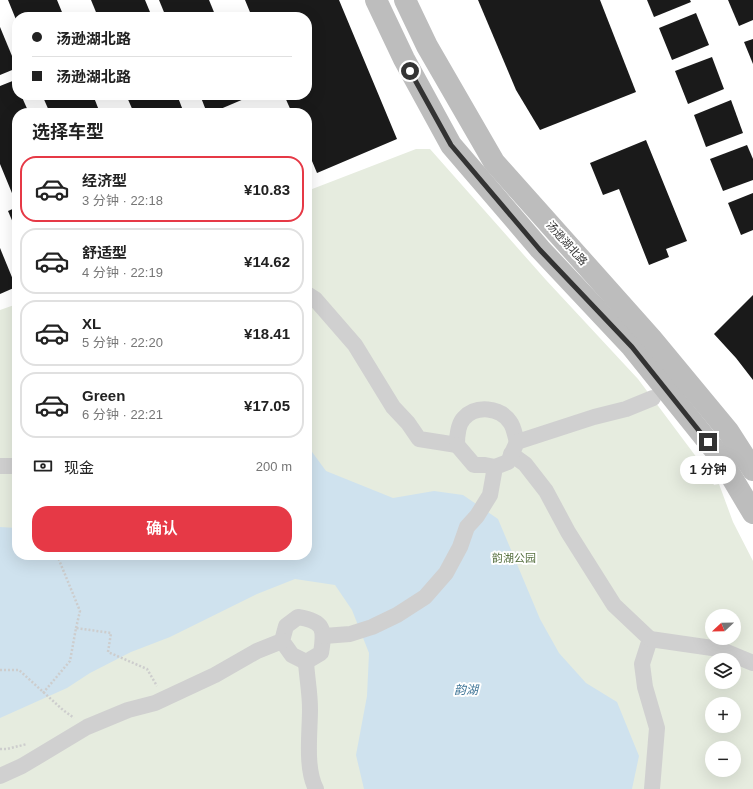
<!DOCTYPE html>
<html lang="zh">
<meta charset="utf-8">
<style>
:root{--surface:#fff;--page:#f6f6f6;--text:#222;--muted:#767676;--line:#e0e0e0;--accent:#e63946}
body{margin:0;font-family:Arial,"Noto Sans SC",sans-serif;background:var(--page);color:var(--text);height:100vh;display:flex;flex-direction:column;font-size:15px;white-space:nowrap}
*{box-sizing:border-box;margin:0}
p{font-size:13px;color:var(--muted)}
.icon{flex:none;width:22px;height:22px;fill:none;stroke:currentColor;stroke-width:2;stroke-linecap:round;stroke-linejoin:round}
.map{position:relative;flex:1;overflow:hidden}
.drawer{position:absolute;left:12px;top:108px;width:300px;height:452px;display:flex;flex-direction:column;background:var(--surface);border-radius:16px;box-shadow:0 4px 16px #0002}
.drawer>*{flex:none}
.guide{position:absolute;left:12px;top:12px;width:300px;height:88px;border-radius:16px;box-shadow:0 4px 16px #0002;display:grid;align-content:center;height:88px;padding:0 20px;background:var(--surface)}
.needle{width:26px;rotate:248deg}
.buttons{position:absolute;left:705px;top:609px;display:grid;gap:8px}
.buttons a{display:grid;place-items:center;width:36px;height:36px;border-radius:50%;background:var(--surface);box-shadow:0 4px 16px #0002;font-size:20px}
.end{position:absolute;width:18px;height:18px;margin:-9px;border:5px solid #333;background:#fff;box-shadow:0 0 0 2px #fff}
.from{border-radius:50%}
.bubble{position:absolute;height:28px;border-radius:14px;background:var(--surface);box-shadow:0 4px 16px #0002;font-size:13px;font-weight:600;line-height:28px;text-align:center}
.guide b{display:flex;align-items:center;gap:14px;height:38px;font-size:15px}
.guide b+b{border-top:1px solid var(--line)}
.guide i{width:10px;height:10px;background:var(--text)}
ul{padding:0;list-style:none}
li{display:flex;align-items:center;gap:12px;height:66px;margin:0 8px 6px;padding:0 12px;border:2px solid var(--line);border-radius:16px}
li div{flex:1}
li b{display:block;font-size:15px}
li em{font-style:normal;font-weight:600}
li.current{border-color:var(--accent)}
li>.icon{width:36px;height:36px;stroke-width:1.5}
h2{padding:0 20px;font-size:18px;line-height:48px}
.pay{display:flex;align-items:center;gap:10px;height:44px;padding:0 20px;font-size:15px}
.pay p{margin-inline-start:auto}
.button{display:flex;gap:8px;margin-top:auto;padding:8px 20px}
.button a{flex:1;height:46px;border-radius:16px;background:var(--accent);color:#fff;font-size:16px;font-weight:600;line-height:46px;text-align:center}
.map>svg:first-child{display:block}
.green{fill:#e6ecdf;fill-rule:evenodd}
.water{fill:#cfe2ee}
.building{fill:#1a1a1a}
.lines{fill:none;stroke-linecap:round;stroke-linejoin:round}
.path{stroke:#cdcdcd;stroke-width:2.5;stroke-dasharray:2 2;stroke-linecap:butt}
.street{stroke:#d0d0d0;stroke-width:16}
.secondary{stroke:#bdbdbd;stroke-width:22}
.route{stroke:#333;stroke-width:5}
.labels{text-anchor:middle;stroke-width:4;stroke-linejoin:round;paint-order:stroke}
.street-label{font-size:11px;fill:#333;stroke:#fff}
.park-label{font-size:11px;fill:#56703f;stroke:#fff}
.water-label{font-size:12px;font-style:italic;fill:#3f7597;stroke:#fff}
</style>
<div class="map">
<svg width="753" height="789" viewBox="0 0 753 789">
<rect width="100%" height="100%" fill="#fff"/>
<path class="green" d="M416,149H430L546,280L638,379L706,470L714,485L719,484L733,522L753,561V789H0V310L17,304V555H307V191ZM712,616H734V638H712ZM712,660H734V682H712ZM712,704H734V726H712ZM712,748H734V770H712Z"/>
<path class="water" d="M307,445L326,471L393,498L434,491L463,495L498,519L540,619L559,653L586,683L617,702L639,756L632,789H364L356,755L367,696L369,653L352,610L335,585L295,579L257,594L170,637L131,652L90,673L67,688L0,718V527L17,528V555H307Z"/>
<g class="building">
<path d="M8,0H57L64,17H17V22Z"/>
<path d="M91,0H145L150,12L140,17H98Z"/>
<path d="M159,0H209L216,17H166Z"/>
<path d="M245,0H339L397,139L317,173L307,149V113H292L284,95H307V17H252Z"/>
<path d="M478,0H600L636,92L540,130L516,90Z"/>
<path d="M647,0H690L691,2L654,17Z"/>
<path d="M728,0H753V20L739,26Z"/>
<path d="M696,13L709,45L672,60L659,28Z"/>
<path d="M0,27L17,68L0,75Z"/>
<path d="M753,39V64L744,42Z"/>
<path d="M712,57L724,89L688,104L675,71Z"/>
<path d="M15,80L17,85V95H21L29,113H17V196L14,198L0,164V86Z"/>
<path d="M42,95H93L100,113H50Z"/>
<path d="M126,95H177L184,113H134Z"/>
<path d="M200,95H250L251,96L211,113H207Z"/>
<path d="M731,100L743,133L706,147L694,115Z"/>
<path d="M646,140L687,241L666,249L669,257L649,265L619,189L603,195L590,163Z"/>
<path d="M747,145L753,159V180L723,191L710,159Z"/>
<path d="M753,193V230L741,235L728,203Z"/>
<path d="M17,207V232L8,211Z"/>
<path d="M0,248L16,287L0,294Z"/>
<path d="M753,295V380L736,358L714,334Z"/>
</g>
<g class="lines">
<g class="path">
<path d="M57,555L80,611L76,628"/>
<path d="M0,670H19L63,710L74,718"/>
<path d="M43,693L70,661L76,628L111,633L108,652L147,669L157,686"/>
<path d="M0,749H7L27,744"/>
</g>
<g class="street">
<path d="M307,294L315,299L355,345L393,407L408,423L419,439L457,445C457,437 458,424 464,418C476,405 500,407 510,422C514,427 515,436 517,442"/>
<path d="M457,445L474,465H485L495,467"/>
<path d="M511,454L525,464L546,491L568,532L614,605L650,639L642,664L645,687L657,728L652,789"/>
<path d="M0,466H17"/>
<path d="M298,617C324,621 325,629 321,653L306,662L292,655L282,641L286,626Z"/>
<path d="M324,636L350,634L372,627L397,615L425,597L446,573L460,547L467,527L477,516L490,495L495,467L508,462L517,442L594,417L626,409L653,398"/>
<path d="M650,639L719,649L753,663"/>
<path d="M306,662C307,678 310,693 310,709C310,733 305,768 316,789"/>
<path d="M0,776L22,766L87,727L128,710L155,703L215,675L257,651L282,641"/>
</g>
<g class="secondary">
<path d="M376,0L404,59L451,145L540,249L632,347L718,454L753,513"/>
<path d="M405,0L427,46L494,162L651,338L728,431L753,470"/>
</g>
</g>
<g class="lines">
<path class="route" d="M410,71L451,145L540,250L632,347L708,442"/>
</g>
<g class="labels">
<g class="street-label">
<text transform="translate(567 243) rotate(48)" y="4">汤逊湖北路</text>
</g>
<g class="park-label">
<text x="514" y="562">韵湖公园</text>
</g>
<g class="water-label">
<text x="466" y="694">韵湖</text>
</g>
</g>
</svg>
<div class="buttons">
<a><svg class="needle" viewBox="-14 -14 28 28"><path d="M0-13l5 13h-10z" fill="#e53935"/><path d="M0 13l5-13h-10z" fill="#767676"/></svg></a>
<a><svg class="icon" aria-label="layers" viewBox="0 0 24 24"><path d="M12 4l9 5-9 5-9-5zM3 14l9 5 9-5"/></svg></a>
<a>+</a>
<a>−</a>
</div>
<i class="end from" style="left:410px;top:71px"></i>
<i class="end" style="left:708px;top:442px"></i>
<div class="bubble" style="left:680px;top:456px;width:56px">1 分钟</div>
<div class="guide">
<b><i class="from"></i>汤逊湖北路</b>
<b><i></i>汤逊湖北路</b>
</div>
<section class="drawer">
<h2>选择车型</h2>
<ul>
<li class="current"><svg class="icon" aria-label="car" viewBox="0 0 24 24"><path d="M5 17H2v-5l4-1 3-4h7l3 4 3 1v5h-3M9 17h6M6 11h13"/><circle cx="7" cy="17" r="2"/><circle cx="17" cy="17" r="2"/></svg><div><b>经济型</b><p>3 分钟 · 22:18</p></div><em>¥10.83</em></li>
<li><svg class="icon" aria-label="car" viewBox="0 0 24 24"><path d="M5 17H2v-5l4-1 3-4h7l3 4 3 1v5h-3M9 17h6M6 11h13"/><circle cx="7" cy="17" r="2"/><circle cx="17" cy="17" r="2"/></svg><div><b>舒适型</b><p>4 分钟 · 22:19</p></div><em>¥14.62</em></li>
<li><svg class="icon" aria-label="car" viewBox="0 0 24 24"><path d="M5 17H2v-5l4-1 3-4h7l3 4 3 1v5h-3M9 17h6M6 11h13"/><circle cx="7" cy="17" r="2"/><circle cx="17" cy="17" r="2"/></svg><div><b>XL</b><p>5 分钟 · 22:20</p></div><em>¥18.41</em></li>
<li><svg class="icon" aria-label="car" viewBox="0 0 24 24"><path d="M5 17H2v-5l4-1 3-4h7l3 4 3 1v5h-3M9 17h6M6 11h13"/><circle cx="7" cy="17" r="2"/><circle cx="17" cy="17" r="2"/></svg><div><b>Green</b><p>6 分钟 · 22:21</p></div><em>¥17.05</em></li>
</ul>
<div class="pay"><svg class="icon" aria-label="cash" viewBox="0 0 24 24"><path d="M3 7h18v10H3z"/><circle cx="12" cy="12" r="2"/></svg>现金<p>200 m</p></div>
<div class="button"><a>确认</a></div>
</section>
</div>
